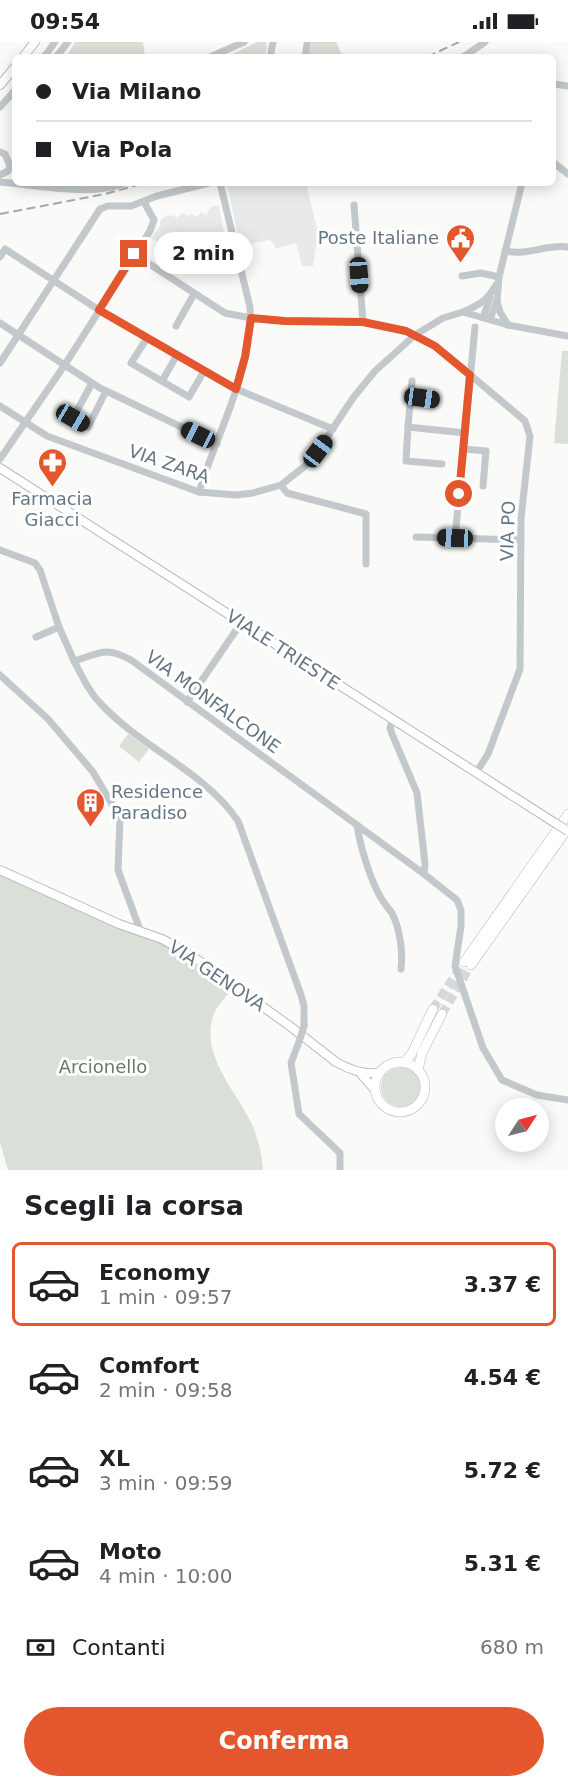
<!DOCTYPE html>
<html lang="it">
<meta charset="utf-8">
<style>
:root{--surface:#fff;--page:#f6f6f6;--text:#202124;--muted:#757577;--line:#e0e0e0;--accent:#e4572e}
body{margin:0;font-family:"DejaVu Sans",sans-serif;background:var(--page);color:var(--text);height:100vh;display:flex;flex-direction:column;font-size:22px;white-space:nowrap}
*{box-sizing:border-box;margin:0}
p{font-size:20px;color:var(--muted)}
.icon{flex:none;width:33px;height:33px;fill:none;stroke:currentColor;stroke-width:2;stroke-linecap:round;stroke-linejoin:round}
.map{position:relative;height:1128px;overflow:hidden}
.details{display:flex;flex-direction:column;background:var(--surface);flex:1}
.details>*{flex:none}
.top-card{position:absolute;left:12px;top:12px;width:544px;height:132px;border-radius:9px;box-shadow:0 3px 15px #0003;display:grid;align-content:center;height:132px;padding:0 24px;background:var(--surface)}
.needle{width:39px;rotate:54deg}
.fabs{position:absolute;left:495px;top:1056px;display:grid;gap:12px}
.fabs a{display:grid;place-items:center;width:54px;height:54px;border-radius:50%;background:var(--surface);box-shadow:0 3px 15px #0003;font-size:30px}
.end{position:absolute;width:27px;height:27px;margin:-14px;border:8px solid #e4572e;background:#fff;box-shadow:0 0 0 3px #fff}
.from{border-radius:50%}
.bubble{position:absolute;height:42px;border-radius:21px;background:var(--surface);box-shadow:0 3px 15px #0003;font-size:20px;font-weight:700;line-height:42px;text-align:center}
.car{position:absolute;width:18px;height:36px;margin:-18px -9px;border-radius:8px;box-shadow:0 0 4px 2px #0007;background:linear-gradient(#222 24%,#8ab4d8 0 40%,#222 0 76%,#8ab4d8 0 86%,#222 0)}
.top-card b{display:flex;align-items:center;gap:21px;height:57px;font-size:22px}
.top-card b+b{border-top:2px solid var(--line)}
.top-card i{width:15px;height:15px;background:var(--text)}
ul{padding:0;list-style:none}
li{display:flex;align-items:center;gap:18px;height:84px;margin:0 12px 9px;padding:0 12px;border:3px solid transparent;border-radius:9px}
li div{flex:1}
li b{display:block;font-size:22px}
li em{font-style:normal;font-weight:700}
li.selected{border-color:var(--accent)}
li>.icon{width:54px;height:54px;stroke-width:1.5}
h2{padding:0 24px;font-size:27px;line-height:72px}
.pay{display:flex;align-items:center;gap:15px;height:66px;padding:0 24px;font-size:22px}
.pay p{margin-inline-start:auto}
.primary-button{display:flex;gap:12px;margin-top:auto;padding:12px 24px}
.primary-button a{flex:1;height:69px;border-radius:36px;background:var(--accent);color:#fff;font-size:24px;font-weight:700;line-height:69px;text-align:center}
.status{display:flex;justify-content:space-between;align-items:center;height:42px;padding:0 30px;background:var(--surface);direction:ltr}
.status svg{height:16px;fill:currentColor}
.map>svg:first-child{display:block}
.built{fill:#e8e9e9}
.green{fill:#dadfd7}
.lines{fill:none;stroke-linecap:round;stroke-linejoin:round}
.highway-tunnel{stroke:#d5d9db;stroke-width:9;stroke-dasharray:9 4.5;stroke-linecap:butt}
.major-casing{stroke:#b5babe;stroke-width:10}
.highway-casing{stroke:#b4b9bd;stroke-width:10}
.minor{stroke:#c3c8cc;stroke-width:7}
.major{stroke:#fff;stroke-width:8}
.highway{stroke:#fff;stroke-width:9}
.rail{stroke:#a2aab0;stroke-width:2;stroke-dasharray:9 4.5;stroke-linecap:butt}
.major-bridge-casing{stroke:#b5babe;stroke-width:10;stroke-linecap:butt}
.minor-bridge{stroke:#c3c8cc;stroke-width:7}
.major-bridge{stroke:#fff;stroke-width:8}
.route{stroke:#e4572e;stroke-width:8}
.labels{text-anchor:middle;stroke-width:6;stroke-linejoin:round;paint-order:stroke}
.poi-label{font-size:18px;fill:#657683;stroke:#fff;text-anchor:end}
.street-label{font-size:18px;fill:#657683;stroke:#fff}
.park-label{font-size:18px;fill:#687a64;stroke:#fff}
</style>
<div class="status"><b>09:54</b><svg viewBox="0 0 49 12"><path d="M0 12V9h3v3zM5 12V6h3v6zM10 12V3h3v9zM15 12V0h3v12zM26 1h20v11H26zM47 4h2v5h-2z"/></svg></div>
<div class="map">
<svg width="568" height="1128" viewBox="0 0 568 1128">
<rect width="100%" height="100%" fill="#fafaf8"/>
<g class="built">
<path d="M227,141H306L318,191L313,224H302L296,201L276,207L273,201L269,198L240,204Z"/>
<path d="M212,164H219L230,222L202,230L151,196L160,184V179L164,175L171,173L177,176L183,171L189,174L191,172L198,175L201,170L206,173Z"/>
</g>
<g class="green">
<path d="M75,0H143L145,15H66Z"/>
<path d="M257,0H266L267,5L265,15H226Z"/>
<path d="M311,0H336L343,15H308Z"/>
<path d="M562,309H568V402L554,401Z"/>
<path d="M128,692L149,707L139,720L119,704Z"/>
<path d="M0,833L125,888L151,896L181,913L229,946L230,949C226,955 220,961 216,967C195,1012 239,1050 254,1087C259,1100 262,1114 263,1128H8L0,1100Z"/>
<circle cx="401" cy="1045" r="20"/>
</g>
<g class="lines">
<g class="highway-tunnel">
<path d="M433,967L464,920"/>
<path d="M442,972L471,923"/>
</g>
<defs>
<g id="major">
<path d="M23,15L35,0"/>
<path d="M0,43L15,25"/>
<path d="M0,426L555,781"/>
<path d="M0,828L119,882L162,897L191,913L291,985L336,1020C350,1028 365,1034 381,1030"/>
<path d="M361,1032L375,1048"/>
</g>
<g id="highway">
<path d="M464,920L568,772"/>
<path d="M471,923L568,786"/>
<circle cx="400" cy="1045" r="25"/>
<path d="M404,1021L412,1011L433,967"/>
<path d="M418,1028L422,1011L442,972"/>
</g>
</defs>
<use href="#major" class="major-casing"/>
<use href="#highway" class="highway-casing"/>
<g class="minor">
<path d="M44,15L55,0"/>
<path d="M56,15L68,0"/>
<path d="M210,15L244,0"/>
<path d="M270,15L273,0"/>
<path d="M305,15L307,2"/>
<path d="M463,15L485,0"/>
<path d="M554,42L568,44"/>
<path d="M0,65L15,48"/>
<path d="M0,110L5,112L10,124L8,129L0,133"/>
<path d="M554,121L568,132"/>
<path d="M0,140C35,143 94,155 125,141"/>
<path d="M354,163L363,280"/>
<path d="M505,209C527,214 547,202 568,205"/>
<path d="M134,212L225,271L251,276L285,279L363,280L406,289L415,293L435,304L455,320L525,379L530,394L521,477L520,627L488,712L476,731"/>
<path d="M0,215L5,207L99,268L236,347L333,387"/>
<path d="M462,234L481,231L499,235"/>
<path d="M497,259L500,270L508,283"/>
<path d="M463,270C480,262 486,260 496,243"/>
<path d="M483,276L490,256"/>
<path d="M490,277L497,259L499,235L522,141"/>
<path d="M0,281L100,346L217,402"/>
<path d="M176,284L194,252"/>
<path d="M475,285L455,496L521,498"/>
<path d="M147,296L131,321L189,355L204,329"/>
<path d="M0,321L100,167L108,164H131L157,154L209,141"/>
<path d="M162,339L177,313"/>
<path d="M412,339L408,385L465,391"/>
<path d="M92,341L73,376L88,385L106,349"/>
<path d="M410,354L434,358"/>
<path d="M0,364L47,394L199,450L236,453L253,451L281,443L305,424L318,409L353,356L375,329L415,293L443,276L463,270L508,283L568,294"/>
<path d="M408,385L406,419L442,422"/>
<path d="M463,407L486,409L483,444"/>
<path d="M0,417L64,324L150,189L154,178L144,160"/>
<path d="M281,443L287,451L366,472V522"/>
<path d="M199,450C216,393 254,326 250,265L220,141"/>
<path d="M416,495L455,496"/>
<path d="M0,508L35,521L40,528L59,585L74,619C100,611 106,604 131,618L424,832"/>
<path d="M36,595L59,585"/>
<path d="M74,619C82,634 89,650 101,662C142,706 204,729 238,779L301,953L304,964V984"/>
<path d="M0,633L48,677L93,730L120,776L118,828L140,888"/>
<path d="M187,660L241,581"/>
<path d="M392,679L390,686L392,692L417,751L425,822L424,832L457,858L461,868V884L455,924L483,1006L502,1038L537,1053L568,1058"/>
<path d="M357,783C360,804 370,837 381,856C384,861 388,866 392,871C400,887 403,910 401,927"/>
<path d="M300,997L291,1021L299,1072L340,1111V1128"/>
</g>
<use href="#major" class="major"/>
<use href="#highway" class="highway"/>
<g class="rail">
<path d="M427,15L459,0"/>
<path d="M0,172L105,152L145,141"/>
</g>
<defs>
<path id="major-bridge" d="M555,781L568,789"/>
</defs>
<use href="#major-bridge" class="major-bridge-casing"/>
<path class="minor-bridge" d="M300,997L304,984"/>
<use href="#major-bridge" class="major-bridge"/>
</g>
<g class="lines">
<path class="route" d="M134,212L99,268L236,347L245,315L251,276L285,279L363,280L406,289L435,304L470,333L459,452"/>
</g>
<defs>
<symbol id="civic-pin" viewBox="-11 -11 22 30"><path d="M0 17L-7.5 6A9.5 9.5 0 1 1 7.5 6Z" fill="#e4572e" stroke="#fff"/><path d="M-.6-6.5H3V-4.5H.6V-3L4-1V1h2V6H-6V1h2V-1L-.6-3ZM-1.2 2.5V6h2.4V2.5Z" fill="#fff"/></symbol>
<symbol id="pharmacy-pin" viewBox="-11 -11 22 30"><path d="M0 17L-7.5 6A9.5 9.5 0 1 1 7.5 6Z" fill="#e4572e" stroke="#fff"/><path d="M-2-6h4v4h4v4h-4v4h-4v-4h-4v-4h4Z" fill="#fff"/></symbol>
<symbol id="building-pin" viewBox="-11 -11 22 30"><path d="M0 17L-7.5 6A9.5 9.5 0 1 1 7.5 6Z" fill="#e4572e" stroke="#fff"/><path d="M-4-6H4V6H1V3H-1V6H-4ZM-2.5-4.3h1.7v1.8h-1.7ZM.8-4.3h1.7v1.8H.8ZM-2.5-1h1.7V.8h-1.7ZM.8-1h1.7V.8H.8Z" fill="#fff"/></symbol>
</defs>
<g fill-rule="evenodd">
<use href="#civic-pin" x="444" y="180" width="33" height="45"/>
<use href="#pharmacy-pin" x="36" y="404" width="33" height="45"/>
<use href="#building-pin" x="74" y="744" width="33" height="45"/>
</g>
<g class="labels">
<g class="poi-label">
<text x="439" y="202">Poste Italiane</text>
<text x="52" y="463" text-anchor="middle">Farmacia<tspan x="52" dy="21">Giacci</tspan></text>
<text x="111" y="756" text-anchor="start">Residence<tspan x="111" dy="21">Paradiso</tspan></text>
</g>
<g class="street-label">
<text transform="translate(169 422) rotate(19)" y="6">VIA ZARA</text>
<text transform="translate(508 489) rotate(-88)" y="6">VIA PO</text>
<text transform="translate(283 608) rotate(33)" y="6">VIALE TRIESTE</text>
<text transform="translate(213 660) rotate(36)" y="6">VIA MONFALCONE</text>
<text transform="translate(217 934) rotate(34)" y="6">VIA GENOVA</text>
</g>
<g class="park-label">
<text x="103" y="1031">Arcionello</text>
</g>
</g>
</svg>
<div class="fabs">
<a><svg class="needle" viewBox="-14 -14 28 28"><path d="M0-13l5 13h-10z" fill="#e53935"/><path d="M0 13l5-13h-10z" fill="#757577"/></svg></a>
</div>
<i class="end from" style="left:459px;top:452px"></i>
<i class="end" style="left:134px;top:212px"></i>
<div class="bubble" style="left:154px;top:190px;width:99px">2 min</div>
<i class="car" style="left:359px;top:233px;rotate:176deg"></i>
<i class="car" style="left:422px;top:356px;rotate:98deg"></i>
<i class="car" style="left:73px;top:376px;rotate:120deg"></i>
<i class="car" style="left:198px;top:393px;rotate:296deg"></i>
<i class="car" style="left:318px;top:409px;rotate:37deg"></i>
<i class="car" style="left:455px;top:496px;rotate:272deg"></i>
<div class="top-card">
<b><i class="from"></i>Via Milano</b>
<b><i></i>Via Pola</b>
</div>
</div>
<section class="details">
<h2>Scegli la corsa</h2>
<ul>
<li class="selected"><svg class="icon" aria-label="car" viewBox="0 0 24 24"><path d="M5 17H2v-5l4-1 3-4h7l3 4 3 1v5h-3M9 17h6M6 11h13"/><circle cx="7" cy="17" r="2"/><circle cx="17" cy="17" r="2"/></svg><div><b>Economy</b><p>1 min · 09:57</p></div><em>3.37 €</em></li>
<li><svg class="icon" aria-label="car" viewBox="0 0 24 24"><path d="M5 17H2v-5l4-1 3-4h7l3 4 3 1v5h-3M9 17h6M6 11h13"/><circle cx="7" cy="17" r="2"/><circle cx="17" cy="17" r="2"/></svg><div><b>Comfort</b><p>2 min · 09:58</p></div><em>4.54 €</em></li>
<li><svg class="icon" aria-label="car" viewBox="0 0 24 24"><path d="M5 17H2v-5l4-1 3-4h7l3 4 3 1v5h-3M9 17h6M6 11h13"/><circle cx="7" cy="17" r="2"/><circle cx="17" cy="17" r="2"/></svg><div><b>XL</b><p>3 min · 09:59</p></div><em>5.72 €</em></li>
<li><svg class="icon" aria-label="car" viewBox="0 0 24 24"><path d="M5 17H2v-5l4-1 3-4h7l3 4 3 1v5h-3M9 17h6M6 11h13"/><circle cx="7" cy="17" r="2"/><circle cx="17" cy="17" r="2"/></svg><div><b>Moto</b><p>4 min · 10:00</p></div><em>5.31 €</em></li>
</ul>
<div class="pay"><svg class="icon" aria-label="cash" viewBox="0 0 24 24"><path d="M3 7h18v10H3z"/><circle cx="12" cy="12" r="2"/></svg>Contanti<p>680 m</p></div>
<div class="primary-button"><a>Conferma</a></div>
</section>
